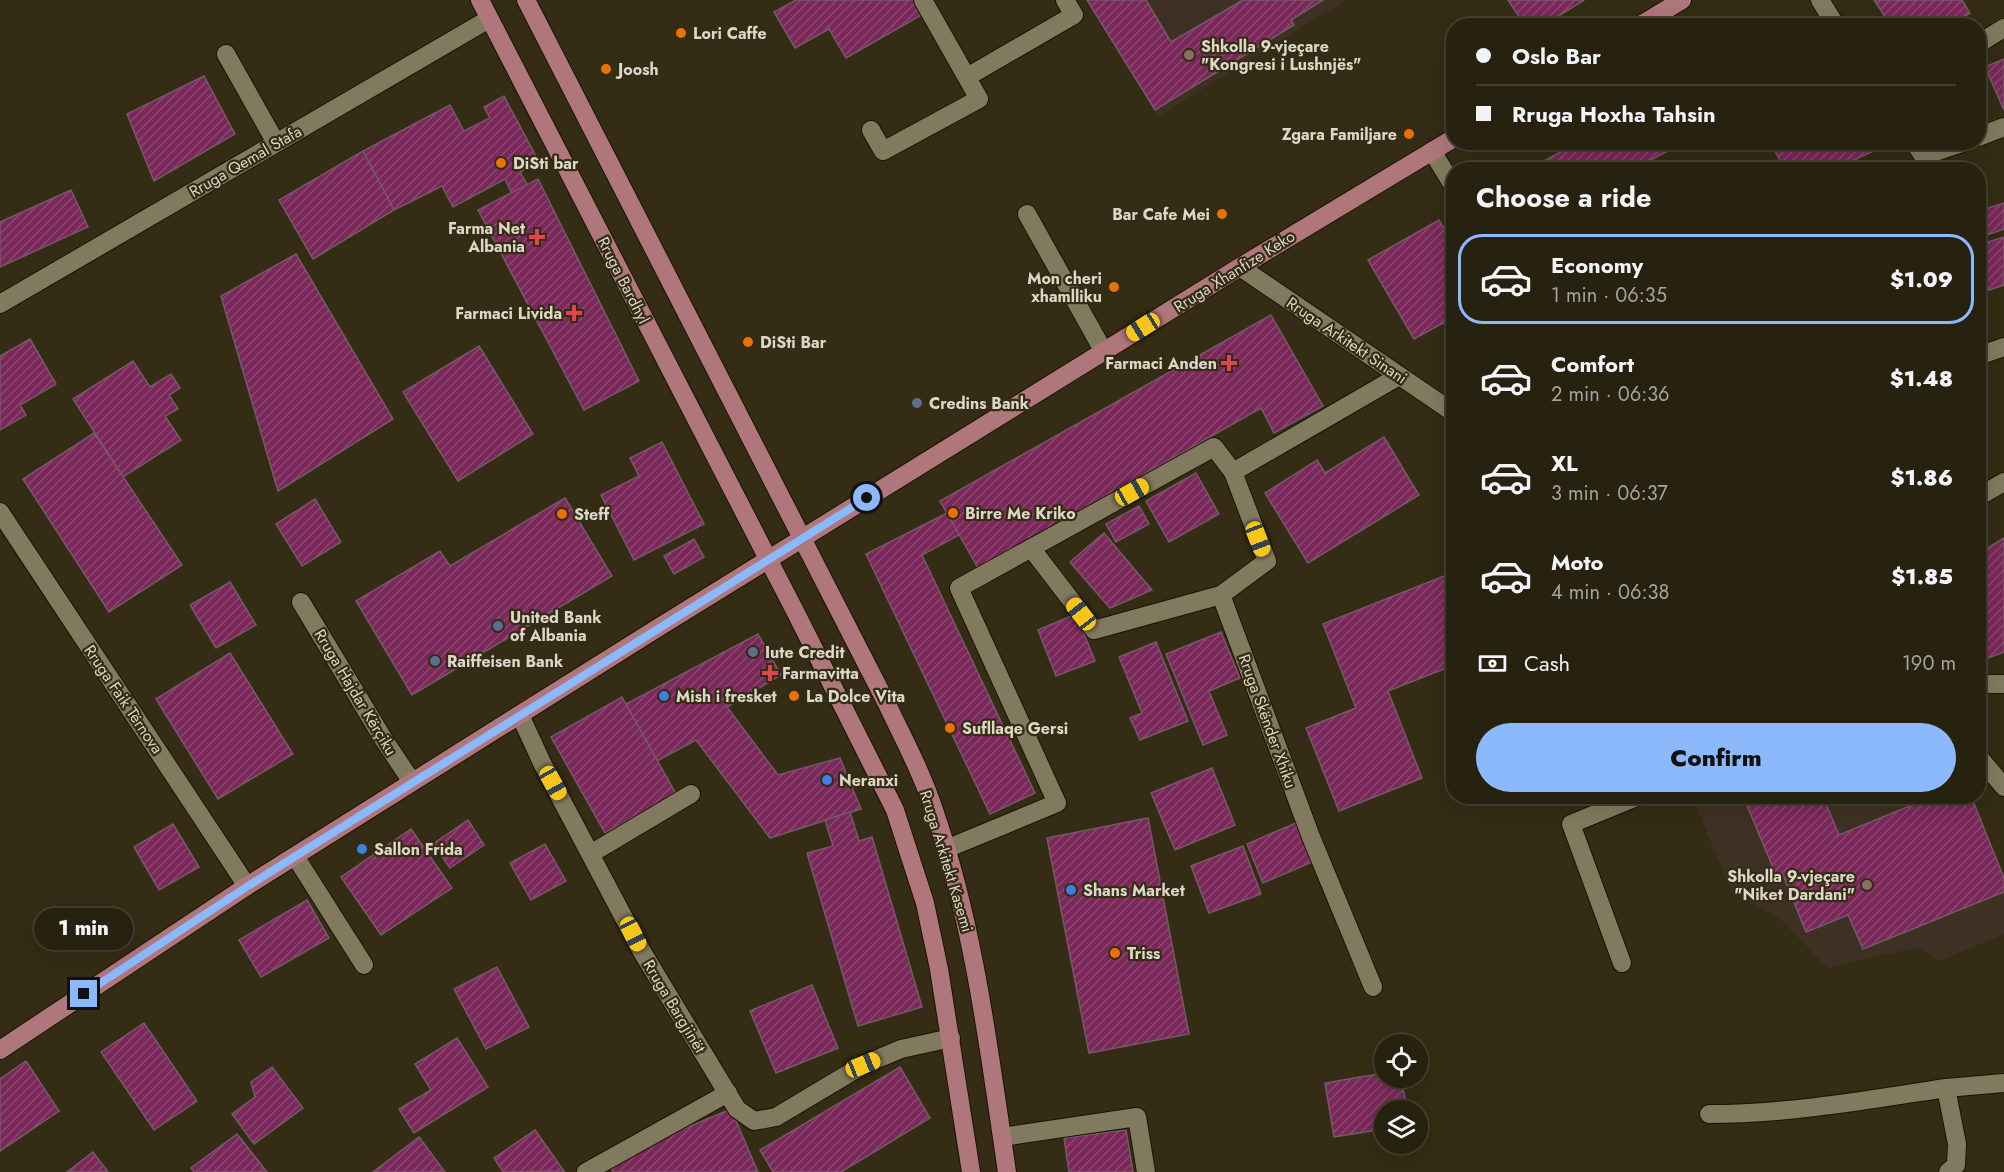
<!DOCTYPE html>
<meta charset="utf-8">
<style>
:root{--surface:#27210f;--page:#2f2918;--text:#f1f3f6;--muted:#a4a39e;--line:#433e2f;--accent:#8cb9fc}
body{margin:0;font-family:Jost,sans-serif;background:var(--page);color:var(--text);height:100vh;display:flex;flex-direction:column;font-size:22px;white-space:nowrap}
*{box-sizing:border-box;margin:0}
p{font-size:20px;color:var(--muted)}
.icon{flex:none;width:33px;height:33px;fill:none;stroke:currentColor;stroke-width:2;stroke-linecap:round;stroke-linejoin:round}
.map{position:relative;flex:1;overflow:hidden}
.sheet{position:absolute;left:1446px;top:162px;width:540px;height:642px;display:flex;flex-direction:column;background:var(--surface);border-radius:24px;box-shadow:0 6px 24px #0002,0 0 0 2px var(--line)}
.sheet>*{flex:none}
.hud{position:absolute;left:1446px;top:18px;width:540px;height:132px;border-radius:24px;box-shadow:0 6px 24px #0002,0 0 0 2px var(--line);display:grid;align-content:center;height:132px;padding:0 30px;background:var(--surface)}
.buttons{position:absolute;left:1374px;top:1034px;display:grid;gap:12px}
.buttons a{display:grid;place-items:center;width:54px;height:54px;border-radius:50%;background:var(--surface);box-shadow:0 6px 24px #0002,0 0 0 2px var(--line);font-size:30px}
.end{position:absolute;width:27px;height:27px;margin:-14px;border:8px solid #8cb9fc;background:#111;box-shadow:0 0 0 3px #111}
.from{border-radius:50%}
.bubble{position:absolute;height:42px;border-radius:21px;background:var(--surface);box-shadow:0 6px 24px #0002,0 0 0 2px var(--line);font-size:20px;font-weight:800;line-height:42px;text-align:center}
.car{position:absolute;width:18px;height:36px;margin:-18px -9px;border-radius:8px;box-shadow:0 0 4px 2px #0007;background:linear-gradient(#f5c518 24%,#345 0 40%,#f5c518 0 76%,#345 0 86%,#f5c518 0)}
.hud b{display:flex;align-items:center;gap:21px;height:57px;font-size:22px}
.hud b+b{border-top:2px solid var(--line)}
.hud i{width:15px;height:15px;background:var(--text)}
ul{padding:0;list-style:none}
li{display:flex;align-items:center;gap:18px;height:90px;margin:0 12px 9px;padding:0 18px;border:3px solid transparent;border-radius:24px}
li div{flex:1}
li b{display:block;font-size:22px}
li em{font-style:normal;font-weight:800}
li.on{border-color:var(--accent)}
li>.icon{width:54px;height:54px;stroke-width:1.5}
h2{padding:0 30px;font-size:27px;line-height:72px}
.pay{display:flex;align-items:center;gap:15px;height:66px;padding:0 30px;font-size:22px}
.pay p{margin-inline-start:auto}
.action{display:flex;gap:12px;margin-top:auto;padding:12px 30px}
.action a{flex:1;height:69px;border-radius:36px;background:var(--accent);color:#111;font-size:24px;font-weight:800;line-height:69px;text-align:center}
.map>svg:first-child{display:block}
.education{fill:#3e3123}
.building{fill:url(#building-hatch);stroke:#745a67;stroke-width:1.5}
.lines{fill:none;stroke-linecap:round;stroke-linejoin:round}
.minor-casing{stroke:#1b1400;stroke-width:20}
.major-casing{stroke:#1b1400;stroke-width:20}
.minor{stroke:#827a5f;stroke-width:18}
.major{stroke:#af767c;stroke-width:18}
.route{stroke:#8cb9fc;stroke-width:8}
.food-dot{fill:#e8710a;stroke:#342c14;stroke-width:2}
.education-dot{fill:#8d6e63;stroke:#342c14;stroke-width:2}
.health-dot{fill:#e0444e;stroke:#342c14;stroke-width:2}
.service-dot{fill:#5c6f8a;stroke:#342c14;stroke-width:2}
.shop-dot{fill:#3f7fe0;stroke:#342c14;stroke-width:2}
.labels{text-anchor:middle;stroke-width:4.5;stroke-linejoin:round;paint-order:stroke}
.poi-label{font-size:16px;font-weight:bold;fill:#dcd7c9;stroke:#342c14;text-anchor:start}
.street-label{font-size:16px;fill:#dcd7c9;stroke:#342c14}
</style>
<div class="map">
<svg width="2004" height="1172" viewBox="0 0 2004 1172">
<defs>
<pattern id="building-hatch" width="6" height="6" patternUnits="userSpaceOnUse" patternTransform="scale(1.5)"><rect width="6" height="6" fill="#7a2859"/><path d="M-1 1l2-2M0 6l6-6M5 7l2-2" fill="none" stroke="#8c4670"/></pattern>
</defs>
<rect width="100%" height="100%" fill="#342c14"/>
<g class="education">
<path d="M1087,0H1346L1159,116Z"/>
<path d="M1692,797H1971L2004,878V934L1940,961L1918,947L1828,968L1780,919L1732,893Z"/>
</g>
<g class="building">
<path d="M796,0H918L925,13L846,58L829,29L795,48L774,12Z"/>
<path d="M1087,0H1146L1171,42L1243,0H1323L1291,20L1294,25L1155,110Z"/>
<path d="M1508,0H1584L1543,26H1525Z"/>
<path d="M1874,0H1962L1970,13L1950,26H1891Z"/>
<path d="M2004,59V110L1985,67Z"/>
<path d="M204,76L235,134L154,181L127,114Z"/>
<path d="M504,96L539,162L520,172L528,186L512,194L505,179L453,207L442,186L394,210L363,151L450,105L464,131L490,118L484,107Z"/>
<path d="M1578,142H1684L1633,170H1528Z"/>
<path d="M1771,142H1790L1775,151Z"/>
<path d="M1790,142H1882L1884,146L1833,170H1785L1775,151Z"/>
<path d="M363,151L394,210L313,259L279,200Z"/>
<path d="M538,179L639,381L584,410L478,210Z"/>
<path d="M71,190L88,227L0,267V222Z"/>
<path d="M2004,203V229L1978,238V211Z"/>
<path d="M1439,220L1454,246V317L1414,339L1368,260Z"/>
<path d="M2004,237V285L1978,294V245Z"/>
<path d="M296,254L393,419L278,491L221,296Z"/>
<path d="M1271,315L1323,406L1274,433L1261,408L978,568L940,501Z"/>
<path d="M30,339L56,384L20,405L26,415L0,430V356Z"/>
<path d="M479,346L533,434L458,481L403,392Z"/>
<path d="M133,361L150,387L171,374L180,388L169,395L178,409L165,416L181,440L123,477L73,399Z"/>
<path d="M94,433L182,565L109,612L23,479Z"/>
<path d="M1384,437L1419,495L1308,563L1265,493L1317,460L1325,473Z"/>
<path d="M662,442L704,524L634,560L601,495L639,476L630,458Z"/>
<path d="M1196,473L1219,514L1169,542L1146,501Z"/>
<path d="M565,498L612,576L412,695L356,601L440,551L450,566Z"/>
<path d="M315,499L341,542L302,566L276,524Z"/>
<path d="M1139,506L1149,524L1116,542L1106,524Z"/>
<path d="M947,513L959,535L922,555L1035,793L990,814L866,554Z"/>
<path d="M1104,533L1152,590L1110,608L1070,562Z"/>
<path d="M2004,538V652L1978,662V554Z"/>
<path d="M694,539L704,557L674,574L664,556Z"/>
<path d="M1454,572V665L1388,691L1422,778L1339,811L1306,728L1356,708L1323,624Z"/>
<path d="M230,582L256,625L216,648L190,605Z"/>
<path d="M1076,614L1095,661L1056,676L1038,630Z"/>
<path d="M1221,632L1240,678L1209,691L1227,735L1203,745L1166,654Z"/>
<path d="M758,634L781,675L727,707L778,775L840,758L861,809L770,838L696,740L657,761L626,704Z"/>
<path d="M1156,642L1188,721L1140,740L1130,718L1142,713L1119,657Z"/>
<path d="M230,653L293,754L218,799L156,699Z"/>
<path d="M622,697L676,794L605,833L551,737Z"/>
<path d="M1212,768L1235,825L1175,850L1151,793Z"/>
<path d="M1743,796H1823L1839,835L1934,796H1971L2004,878V892L1863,949L1848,915L1806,932L1783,875L1777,877Z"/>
<path d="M850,812L859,841L872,837L922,1007L858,1026L807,853L833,846L825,820Z"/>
<path d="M1148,818L1189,1034L1089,1053L1047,838Z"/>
<path d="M468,820L484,845L450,868L433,844Z"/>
<path d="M1296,823L1312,862L1263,883L1247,844Z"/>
<path d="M173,824L199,867L159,890L134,847Z"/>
<path d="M411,829L452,888L381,935L341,877Z"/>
<path d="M545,844L566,881L531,900L510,863Z"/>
<path d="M1243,846L1261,894L1209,913L1191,866Z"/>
<path d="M307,900L329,938L261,977L239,940Z"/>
<path d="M497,967L529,1027L486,1049L454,989Z"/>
<path d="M812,985L838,1048L776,1073L750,1011Z"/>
<path d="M144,1023L197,1101L154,1130L101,1052Z"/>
<path d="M457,1038L488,1087L414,1133L399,1109L431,1090L415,1064Z"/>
<path d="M26,1061L59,1111L0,1151V1079Z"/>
<path d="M272,1067L303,1108L254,1144L232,1114L255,1097L251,1082Z"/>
<path d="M900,1067L930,1118L841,1172H773L760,1150Z"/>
<path d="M1384,1073V1077H1401L1407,1110H1384V1129L1334,1137L1325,1083Z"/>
<path d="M731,1109L758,1172H613L608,1161Z"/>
<path d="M535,1130L564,1171L503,1172L494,1158Z"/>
<path d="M1126,1130L1133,1172H1069L1064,1138Z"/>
<path d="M237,1134L267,1172H194L191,1168Z"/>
<path d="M419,1137L445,1172H373Z"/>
<path d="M93,1152L108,1172H67Z"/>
</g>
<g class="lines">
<defs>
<g id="minor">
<path d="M1820,0L1836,26"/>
<path d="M1978,44L2004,28"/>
<path d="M226,54L276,143"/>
<path d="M967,77L1074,15L1065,0"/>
<path d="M871,130L883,151L979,99L923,0"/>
<path d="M1978,137L2004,127"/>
<path d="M1914,142L1923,156L1965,142"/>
<path d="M1432,151L1454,187"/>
<path d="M1027,214L1104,352"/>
<path d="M1240,267L1454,413"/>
<path d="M0,304L489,19"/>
<path d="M1978,356L2004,347"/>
<path d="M1233,472L1267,561L1221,595L1311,837L1373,987"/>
<path d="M1978,497L2004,482"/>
<path d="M0,512L247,886"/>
<path d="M1031,548L1094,630L1221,595"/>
<path d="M301,602L384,740L412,782"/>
<path d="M1978,684H2004"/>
<path d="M520,715L543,765L641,950L737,1109L754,1121L776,1117L863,1065L901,1049L951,1038"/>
<path d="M1978,756L2004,787"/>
<path d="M946,849L1057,803L959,588L1214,447L1233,472L1399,376"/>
<path d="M592,853L691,794"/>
<path d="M295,856L364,965"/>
<path d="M1622,963L1571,824L1639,796"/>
<path d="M1709,1114C1789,1114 1868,1100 1946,1088"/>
<path d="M1002,1137L1137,1117L1146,1172"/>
<path d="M586,1172L728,1093"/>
<path d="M1948,1172L1956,1165L1957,1144L1946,1088L2004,1083"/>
</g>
<g id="major">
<path d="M480,0L796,613L895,810L925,903L939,969L971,1172"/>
<path d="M526,0L887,704C904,740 923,775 935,813C975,930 989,1051 1007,1172"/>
<path d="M1639,26L1682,0"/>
<path d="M0,1050L247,886L656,629L1240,267L1454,138"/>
</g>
</defs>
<use href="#minor" class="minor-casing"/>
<use href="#major" class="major-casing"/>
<use href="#minor" class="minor"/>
<use href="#major" class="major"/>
</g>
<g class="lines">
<path class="route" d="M84,994L248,886L867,498"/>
</g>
<g class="food-dot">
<circle cx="681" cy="33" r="6"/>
<circle cx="606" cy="69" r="6"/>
<circle cx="1409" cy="134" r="6"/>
<circle cx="501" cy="163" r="6"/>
<circle cx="1222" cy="214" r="6"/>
<circle cx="1114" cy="287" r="6"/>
<circle cx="748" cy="342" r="6"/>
<circle cx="953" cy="513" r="6"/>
<circle cx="562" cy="514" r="6"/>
<circle cx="794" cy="696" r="6"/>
<circle cx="950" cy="728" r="6"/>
<circle cx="1115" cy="953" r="6"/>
</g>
<g class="education-dot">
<circle cx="1189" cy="55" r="6"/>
<circle cx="1867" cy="885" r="6"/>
</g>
<g class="health-dot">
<path d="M534 228h6v6h6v6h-6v6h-6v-6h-6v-6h6z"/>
<path d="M571 304h6v6h6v6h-6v6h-6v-6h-6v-6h6z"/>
<path d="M1226 354h6v6h6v6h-6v6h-6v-6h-6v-6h6z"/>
<path d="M767 664h6v6h6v6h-6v6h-6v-6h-6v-6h6z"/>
</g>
<g class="service-dot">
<circle cx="917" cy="403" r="6"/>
<circle cx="498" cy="626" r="6"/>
<circle cx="753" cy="652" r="6"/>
<circle cx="435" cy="661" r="6"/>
</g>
<g class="shop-dot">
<circle cx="664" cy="696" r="6"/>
<circle cx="827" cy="780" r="6"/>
<circle cx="362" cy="849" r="6"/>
<circle cx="1071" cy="890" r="6"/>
</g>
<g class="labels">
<g class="poi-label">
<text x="693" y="39">Lori Caffe</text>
<text x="1201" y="52">Shkolla 9-vjeçare<tspan x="1201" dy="18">"Kongresi i Lushnjës"</tspan></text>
<text x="618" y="75">Joosh</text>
<text x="1397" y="140" text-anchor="end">Zgara Familjare</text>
<text x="513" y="169">DiSti bar</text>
<text x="1210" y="220" text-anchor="end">Bar Cafe Mei</text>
<text x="525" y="234" text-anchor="end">Farma Net<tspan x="525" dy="18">Albania</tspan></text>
<text x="1102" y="284" text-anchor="end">Mon cheri<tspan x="1102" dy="18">xhamlliku</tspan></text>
<text x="562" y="319" text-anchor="end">Farmaci Livida</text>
<text x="760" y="348">DiSti Bar</text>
<text x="1217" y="369" text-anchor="end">Farmaci Anden</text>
<text x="929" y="409">Credins Bank</text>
<text x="965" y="519">Birre Me Kriko</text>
<text x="574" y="520">Steff</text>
<text x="510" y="623">United Bank<tspan x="510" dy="18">of Albania</tspan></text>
<text x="765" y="658">Iute Credit</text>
<text x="447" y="667">Raiffeisen Bank</text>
<text x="782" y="679">Farmavitta</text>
<text x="676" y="702">Mish i fresket</text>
<text x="806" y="702">La Dolce Vita</text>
<text x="962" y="734">Sufllaqe Gersi</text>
<text x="839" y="786">Neranxi</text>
<text x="374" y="855">Sallon Frida</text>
<text x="1855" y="882" text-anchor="end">Shkolla 9-vjeçare<tspan x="1855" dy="18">"Niket Dardani"</tspan></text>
<text x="1083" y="896">Shans Market</text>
<text x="1127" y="959">Triss</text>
</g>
<g class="street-label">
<text transform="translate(245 161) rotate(-30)" y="6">Rruga Qemal Stafa</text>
<text transform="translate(1234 271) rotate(-32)" y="6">Rruga Xhanfize Keko</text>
<text transform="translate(624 280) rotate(63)" y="6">Rruga Bardhyl</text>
<text transform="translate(1347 340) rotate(34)" y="6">Rruga Arkitekt Sinani</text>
<text transform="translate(356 692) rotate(59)" y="6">Rruga Hajdar Kërçiku</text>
<text transform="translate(124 699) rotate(56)" y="6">Rruga Faik Tërnova</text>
<text transform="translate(1268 721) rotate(70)" y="6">Rruga Skënder Xhiku</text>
<text transform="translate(947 861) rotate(73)" y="6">Rruga Arkitekt Kasemi</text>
<text transform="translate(675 1006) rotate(59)" y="6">Rruga Bargjinët</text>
</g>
</g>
</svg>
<div class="buttons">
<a><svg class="icon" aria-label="locate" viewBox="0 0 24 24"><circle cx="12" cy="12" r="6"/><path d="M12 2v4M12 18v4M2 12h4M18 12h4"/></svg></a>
<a><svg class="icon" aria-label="layers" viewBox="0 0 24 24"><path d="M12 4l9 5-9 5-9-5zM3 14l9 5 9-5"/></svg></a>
</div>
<i class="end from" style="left:867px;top:498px"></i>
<i class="end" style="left:84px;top:994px"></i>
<div class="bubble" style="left:34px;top:908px;width:99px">1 min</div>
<i class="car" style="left:1143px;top:327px;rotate:238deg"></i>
<i class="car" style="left:1132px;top:492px;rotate:61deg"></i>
<i class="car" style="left:1258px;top:539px;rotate:159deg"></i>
<i class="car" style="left:1081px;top:614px;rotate:322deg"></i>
<i class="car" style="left:553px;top:783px;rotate:151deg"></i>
<i class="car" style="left:633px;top:934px;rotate:153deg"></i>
<i class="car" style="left:863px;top:1065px;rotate:68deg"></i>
<div class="hud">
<b><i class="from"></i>Oslo Bar</b>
<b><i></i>Rruga Hoxha Tahsin</b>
</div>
<section class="sheet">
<h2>Choose a ride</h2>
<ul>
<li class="on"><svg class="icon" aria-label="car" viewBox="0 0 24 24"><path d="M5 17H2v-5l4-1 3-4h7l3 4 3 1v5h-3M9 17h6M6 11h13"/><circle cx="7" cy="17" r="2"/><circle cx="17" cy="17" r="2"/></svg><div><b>Economy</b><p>1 min · 06:35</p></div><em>$1.09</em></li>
<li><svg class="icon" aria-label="car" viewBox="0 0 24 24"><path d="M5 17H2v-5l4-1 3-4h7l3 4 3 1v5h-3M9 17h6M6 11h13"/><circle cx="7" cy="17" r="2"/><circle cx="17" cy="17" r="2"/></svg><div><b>Comfort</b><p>2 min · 06:36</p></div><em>$1.48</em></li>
<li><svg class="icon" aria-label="car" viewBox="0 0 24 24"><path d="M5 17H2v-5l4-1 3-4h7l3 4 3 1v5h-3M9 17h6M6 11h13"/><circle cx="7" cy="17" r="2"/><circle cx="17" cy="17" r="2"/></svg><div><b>XL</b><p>3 min · 06:37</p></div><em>$1.86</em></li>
<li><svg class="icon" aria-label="car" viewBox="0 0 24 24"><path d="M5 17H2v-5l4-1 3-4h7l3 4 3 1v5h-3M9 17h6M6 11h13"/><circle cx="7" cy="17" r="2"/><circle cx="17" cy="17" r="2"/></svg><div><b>Moto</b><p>4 min · 06:38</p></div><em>$1.85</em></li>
</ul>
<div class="pay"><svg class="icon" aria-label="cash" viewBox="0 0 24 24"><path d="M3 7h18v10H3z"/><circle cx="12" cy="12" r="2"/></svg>Cash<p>190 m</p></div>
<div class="action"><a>Confirm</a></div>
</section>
</div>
